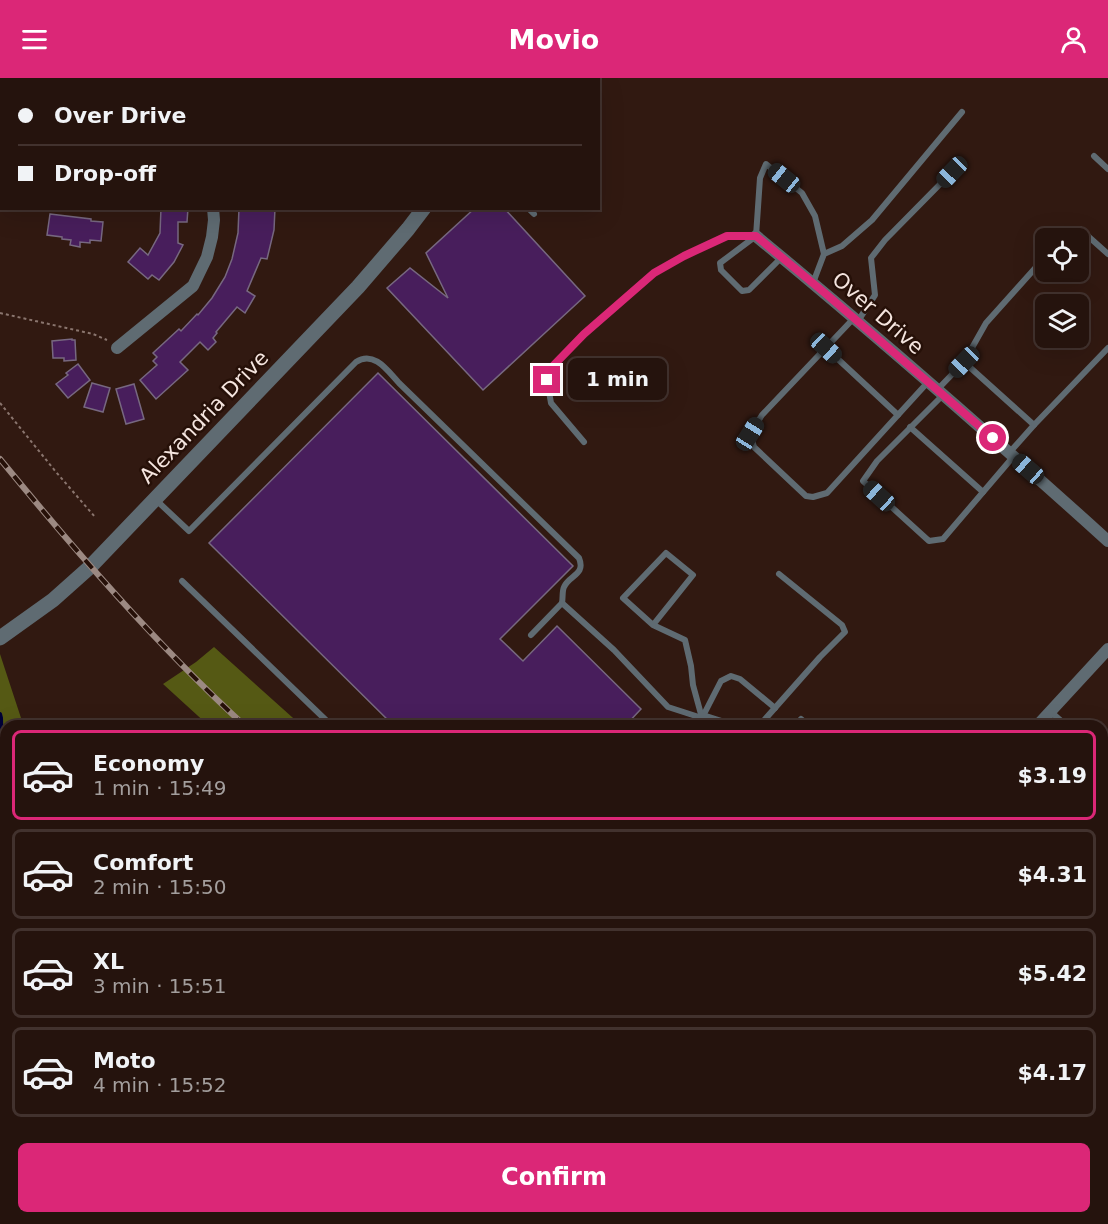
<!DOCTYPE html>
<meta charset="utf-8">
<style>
:root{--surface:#25130d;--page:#2d1c16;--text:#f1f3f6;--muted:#a39e9d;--line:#42322e;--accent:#db2777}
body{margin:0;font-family:"DejaVu Sans",sans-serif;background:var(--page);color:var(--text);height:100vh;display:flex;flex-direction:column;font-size:22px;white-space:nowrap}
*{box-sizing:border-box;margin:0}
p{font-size:20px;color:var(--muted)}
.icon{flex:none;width:33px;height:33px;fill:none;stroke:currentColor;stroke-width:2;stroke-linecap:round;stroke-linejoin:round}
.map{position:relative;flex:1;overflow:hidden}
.sheet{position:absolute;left:0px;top:642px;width:1108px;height:504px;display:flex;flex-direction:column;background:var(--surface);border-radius:18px 18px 0 0;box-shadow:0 6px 24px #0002,0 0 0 2px var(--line)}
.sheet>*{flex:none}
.top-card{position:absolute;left:0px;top:0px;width:600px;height:132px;box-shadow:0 6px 24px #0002,0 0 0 2px var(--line);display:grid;align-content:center;height:132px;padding:0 18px;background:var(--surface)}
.buttons{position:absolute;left:1035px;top:150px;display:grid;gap:12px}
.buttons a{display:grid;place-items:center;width:54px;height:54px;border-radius:9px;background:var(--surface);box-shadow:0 6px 24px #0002,0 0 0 2px var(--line);font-size:30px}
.end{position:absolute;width:27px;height:27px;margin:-14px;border:8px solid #db2777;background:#fff;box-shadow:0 0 0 3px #fff}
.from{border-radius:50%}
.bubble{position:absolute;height:42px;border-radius:9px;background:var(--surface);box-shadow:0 6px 24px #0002,0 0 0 2px var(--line);font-size:20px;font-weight:800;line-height:42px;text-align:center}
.car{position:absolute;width:18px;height:36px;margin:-18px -9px;border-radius:8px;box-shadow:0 0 4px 2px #0007;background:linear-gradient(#222 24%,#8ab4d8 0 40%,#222 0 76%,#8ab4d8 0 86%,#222 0)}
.top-card b{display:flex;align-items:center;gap:21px;height:57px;font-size:22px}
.top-card b+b{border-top:2px solid var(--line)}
.top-card i{width:15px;height:15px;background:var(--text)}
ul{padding:10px 0 0;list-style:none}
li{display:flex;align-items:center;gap:18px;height:90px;margin:0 12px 9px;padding:0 6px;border:3px solid var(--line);border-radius:9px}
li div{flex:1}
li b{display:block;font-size:22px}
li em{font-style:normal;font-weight:800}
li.on{border-color:var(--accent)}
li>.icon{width:54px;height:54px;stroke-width:1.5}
.cta{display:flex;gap:12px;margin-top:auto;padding:12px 18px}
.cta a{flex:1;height:69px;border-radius:9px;background:var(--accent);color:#fff;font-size:24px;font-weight:800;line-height:69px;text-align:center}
header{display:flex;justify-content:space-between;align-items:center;height:78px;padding:0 18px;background:var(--accent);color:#fff;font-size:27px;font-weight:800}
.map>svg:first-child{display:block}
.forest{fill:#555914}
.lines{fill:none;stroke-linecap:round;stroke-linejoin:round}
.stream{stroke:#000037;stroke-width:4}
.building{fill:#481e5c;stroke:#776880;stroke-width:1.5}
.path{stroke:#8a756e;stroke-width:2;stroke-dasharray:3 3;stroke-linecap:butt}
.service{stroke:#5f6b72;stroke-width:6}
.minor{stroke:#5f6b72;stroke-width:12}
.tertiary{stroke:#5f6b72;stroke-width:15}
.rail-casing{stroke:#9c8982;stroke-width:6}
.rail{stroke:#261008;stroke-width:4;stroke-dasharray:11;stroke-linecap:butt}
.route{stroke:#db2777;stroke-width:8}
.labels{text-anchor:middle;stroke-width:5;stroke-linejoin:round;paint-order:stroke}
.street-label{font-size:21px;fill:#f5e5df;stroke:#261008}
</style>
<header><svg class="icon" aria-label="menu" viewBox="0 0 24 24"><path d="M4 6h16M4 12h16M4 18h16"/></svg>Movio<svg class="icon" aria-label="person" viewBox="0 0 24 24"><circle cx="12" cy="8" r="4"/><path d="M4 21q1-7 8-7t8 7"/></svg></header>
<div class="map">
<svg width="1108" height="1146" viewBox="0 0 1108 1146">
<rect width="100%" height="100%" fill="#311911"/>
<g class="forest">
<path d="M214,569L302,648H209L163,606L196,584Z"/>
<path d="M0,576L22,643L21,648H6V735L0,741Z"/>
<path d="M1103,1054L1108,1058V1146H880L885,1140H1102Z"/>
<path d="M627,1140H843L849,1146H630Z"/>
</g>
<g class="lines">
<g class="stream">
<path d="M0,636L1,640L3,717L0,719"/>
<path d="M0,950H6"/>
<path d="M691,1140L694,1146"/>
</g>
</g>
<g class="building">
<path d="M161,130H188L187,144H178V165L183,167L174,184L159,202L152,197L148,201L128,184L140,170L148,177L160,155Z"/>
<path d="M239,130H275L274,152L267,181L261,180L247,213L255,218L245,235L237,229L216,254L217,255L213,260L216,264L208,272L200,264L180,284L188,292L156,321L140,302L157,287L153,283L157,279L153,275L179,251L181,253L197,236L198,237L212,220L225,199L232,181L238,155Z"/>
<path d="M475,130H504L585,218L483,312L387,210L410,190L448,220L426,175Z"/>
<path d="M50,136L91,141V143L103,144L101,163L90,162V165L80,164V169L70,167L71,162L62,161V159L47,157Z"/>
<path d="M72,261V262H75L76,282L64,283V280H53L52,263Z"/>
<path d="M78,286L90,302L68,320L56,306L68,297L66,295Z"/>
<path d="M378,295L573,488L500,561L523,583L557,548L641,631L625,648H394L209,465Z"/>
<path d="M92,305L110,310L103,334L84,329Z"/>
<path d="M134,306L144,341L126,346L116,311Z"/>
</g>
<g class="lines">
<g class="path">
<path d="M0,235L93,256L107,262"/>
<path d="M0,325L56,394L95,439"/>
</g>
<g class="service">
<path d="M1094,78L1108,91"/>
<path d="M528,130L534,136"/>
<path d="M1061,160L1064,156L1080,151L1108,176"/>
<path d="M782,179L749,212L742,213L721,192L720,185L756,158L760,100L766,86L802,115L815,138L824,176"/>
<path d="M813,205L824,176L842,168L872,142L962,34"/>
<path d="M854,240L762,337L750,356L754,369L806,418L813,419L827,415L928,304"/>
<path d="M858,243L875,217L871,180L885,162L952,94"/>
<path d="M826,270L898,337"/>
<path d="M964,284L986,245L1046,178"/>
<path d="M937,312L964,284L1034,347L1009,375"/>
<path d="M943,317L877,383L863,403L929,463L943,461L1013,379"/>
<path d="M1034,347L1108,270"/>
<path d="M910,349L983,414"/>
<path d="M584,364L551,325L547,302L552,289L584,256L654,195L684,178L727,158H756"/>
<path d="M155,421L189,453L356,284C374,272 388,293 399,305L579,480C586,497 569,497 564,509C562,513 563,520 562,525"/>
<path d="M182,503L332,648"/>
<path d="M653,547L693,497L666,475L623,520L653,547L685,562L691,588L693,607L702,640"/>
<path d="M531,557L562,525L614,572L668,629L702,640"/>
<path d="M1051,634L1067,648"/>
<path d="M694,648L702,640L721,603L731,598L740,601L775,630"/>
<path d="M759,648L820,579L845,554L842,547L779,496"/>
<path d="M794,648L801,641L809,648"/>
<path d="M915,648L923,647L925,648"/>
<path d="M1102,681L1108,686"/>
<path d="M0,1037L6,1035"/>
</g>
<g class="minor">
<path d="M186,0V2"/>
<path d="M756,158C876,257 993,359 1108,463"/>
<path d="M117,270L193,208L207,179L212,159L214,142L213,130"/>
<path d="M702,640L727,648"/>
<path d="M1037,648L1108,571"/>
</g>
<g class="tertiary">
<path d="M509,2L510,0"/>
<path d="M0,560L53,522L90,489L358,209L408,151L424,130"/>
</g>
<defs>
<g id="rail">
<path d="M0,381C77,475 156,566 245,648"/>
<path d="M805,1140L812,1146"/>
</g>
</defs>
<use href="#rail" class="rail-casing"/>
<use href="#rail" class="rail"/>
</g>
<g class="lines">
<path class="route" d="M547,302L552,289L584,256L654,195L684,178L727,158H756L826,216L993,360"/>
</g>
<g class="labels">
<g class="street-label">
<text transform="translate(878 235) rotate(41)" y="7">Over Drive</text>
<text transform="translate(204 339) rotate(-46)" y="7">Alexandria Drive</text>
</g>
</g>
</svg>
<div class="buttons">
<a><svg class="icon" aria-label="locate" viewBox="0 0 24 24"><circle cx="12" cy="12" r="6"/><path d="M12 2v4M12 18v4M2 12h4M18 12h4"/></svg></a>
<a><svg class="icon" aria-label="layers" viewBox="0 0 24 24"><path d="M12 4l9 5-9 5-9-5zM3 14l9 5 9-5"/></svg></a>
</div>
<i class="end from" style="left:993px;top:360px"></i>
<i class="end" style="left:547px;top:302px"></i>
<div class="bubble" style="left:568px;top:280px;width:99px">1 min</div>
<i class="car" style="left:952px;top:94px;rotate:224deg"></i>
<i class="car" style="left:784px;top:100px;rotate:309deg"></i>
<i class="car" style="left:826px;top:270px;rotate:133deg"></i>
<i class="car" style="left:964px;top:284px;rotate:224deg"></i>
<i class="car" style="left:750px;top:356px;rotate:32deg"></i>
<i class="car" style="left:1028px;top:391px;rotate:311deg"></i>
<i class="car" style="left:879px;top:418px;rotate:312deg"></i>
<div class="top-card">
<b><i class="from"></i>Over Drive</b>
<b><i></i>Drop-off</b>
</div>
<section class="sheet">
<ul>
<li class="on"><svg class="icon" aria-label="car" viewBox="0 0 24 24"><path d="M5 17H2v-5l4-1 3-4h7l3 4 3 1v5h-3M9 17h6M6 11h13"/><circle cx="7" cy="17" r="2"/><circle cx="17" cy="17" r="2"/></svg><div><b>Economy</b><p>1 min · 15:49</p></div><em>$3.19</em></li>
<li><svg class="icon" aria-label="car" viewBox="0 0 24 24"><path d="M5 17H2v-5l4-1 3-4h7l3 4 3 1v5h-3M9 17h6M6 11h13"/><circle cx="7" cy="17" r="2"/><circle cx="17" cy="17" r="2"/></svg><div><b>Comfort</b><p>2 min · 15:50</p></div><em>$4.31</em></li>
<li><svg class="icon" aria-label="car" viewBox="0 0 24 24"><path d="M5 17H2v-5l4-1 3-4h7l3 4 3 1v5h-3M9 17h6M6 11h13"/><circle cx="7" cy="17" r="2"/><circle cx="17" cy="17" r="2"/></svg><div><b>XL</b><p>3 min · 15:51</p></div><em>$5.42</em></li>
<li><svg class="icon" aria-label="car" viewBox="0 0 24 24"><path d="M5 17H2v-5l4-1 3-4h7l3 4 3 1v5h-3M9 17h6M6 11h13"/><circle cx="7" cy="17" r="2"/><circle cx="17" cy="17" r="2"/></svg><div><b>Moto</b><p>4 min · 15:52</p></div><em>$4.17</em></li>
</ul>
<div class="cta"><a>Confirm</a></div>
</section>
</div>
